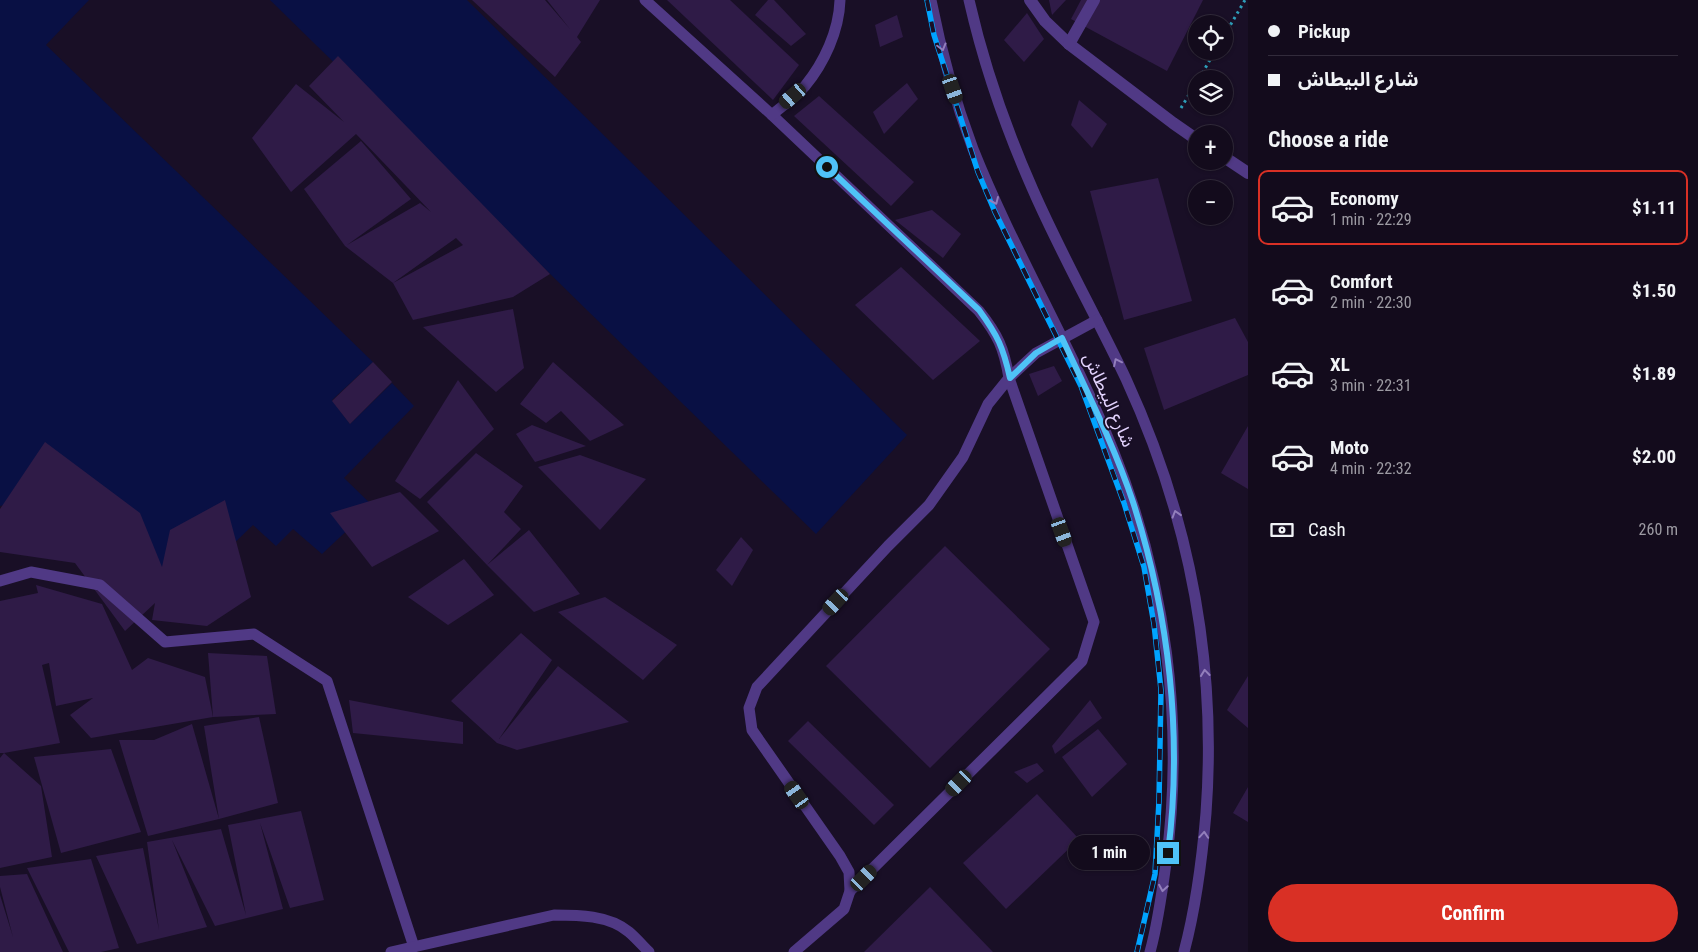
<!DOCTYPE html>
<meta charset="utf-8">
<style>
:root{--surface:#130b1c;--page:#201929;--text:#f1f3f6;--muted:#9d9ba3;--line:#322b3b;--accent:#d93025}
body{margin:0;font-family:"Roboto Condensed","Noto Sans Arabic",sans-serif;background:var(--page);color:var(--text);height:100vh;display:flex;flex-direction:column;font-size:19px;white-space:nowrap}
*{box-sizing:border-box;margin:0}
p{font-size:16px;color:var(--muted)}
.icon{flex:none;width:28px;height:28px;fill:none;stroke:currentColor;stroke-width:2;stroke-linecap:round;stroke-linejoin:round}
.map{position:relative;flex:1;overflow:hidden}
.panel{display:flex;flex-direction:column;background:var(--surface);width:450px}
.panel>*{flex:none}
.banner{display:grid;align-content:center;height:110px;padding:0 20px;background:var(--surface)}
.buttons{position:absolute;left:1188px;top:15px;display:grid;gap:10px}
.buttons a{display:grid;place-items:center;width:45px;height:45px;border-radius:50%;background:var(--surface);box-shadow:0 1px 4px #0004,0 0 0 1px var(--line);font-size:25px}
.end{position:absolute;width:22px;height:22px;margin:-11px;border:6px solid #4fc3f7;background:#111;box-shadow:0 0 0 2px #111}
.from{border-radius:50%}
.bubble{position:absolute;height:35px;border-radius:18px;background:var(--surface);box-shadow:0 1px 4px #0004,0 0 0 1px var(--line);font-size:16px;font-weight:700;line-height:35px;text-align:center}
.car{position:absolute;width:15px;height:30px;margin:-15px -8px;border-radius:6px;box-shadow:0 0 4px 1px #0007;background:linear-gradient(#222 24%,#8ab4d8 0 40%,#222 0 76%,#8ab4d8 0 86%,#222 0)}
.banner b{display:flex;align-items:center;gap:18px;height:48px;font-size:19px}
.banner b+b{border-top:1px solid var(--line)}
.banner i{width:12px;height:12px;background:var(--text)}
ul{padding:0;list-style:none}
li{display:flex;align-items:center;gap:15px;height:75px;margin:0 10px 8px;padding:0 10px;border:2px solid transparent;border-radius:10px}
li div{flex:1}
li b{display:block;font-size:19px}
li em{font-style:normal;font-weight:700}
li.active{border-color:var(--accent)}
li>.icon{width:45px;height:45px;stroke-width:1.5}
h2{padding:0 20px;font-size:22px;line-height:60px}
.pay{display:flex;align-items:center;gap:12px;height:55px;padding:0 20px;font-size:19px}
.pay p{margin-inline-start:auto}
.action{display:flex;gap:10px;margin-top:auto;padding:10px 20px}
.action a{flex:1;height:58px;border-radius:30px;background:var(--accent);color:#fff;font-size:20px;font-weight:700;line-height:58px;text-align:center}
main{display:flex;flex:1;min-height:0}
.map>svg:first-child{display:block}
.water{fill:#091044}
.building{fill:#2f1b47;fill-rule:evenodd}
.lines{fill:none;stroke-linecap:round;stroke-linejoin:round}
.path{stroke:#2e9eb9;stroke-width:3;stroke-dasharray:2.5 4;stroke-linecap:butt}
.service{stroke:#503985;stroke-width:11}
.minor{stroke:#503985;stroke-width:12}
.rail-casing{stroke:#00a4ff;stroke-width:5.5}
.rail{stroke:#190f26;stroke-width:4;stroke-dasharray:11;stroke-linecap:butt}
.oneway{stroke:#937fbc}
.route{stroke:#4fc3f7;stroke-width:6}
.labels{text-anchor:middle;stroke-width:4;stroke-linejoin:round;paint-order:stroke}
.street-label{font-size:18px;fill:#e4d4ff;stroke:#190f26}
</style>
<main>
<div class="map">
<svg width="1248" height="952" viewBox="0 0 1248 952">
<rect width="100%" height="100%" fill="#190f26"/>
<g class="water">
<path d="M0,0H89L46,45L373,362L332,400L350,424L392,383L414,406L344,478L373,506L322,554L293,529L276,546L253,525L170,605L55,493L0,506Z"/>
<path d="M270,0H467L907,435L816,534Z"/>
</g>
<g class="building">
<path d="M472,0H545L570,29L547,0H600L577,37L581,42L555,77Z"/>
<path d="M667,0H730L799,65L773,100Z"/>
<path d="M768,0H774L806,34L791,46L755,15Z"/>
<path d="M1049,0H1066L1052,15Z"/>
<path d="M1081,0H1203L1167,71L1071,19Z"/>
<path d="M1027,13L1044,39L1024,62L1004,40Z"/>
<path d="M897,15L903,37L880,47L875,25Z"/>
<path d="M338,56L550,274L513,297L413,320L393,283L345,246L304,189L361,141L411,199L347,245L420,203L431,212L356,134L291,192L252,138L296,84L344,122L309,86ZM456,238L463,245L393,283Z"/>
<path d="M907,83L918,99L884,134L873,112Z"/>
<path d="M819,96L914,182L891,206L794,116Z"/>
<path d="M1079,100L1107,124L1092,148L1071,125Z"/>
<path d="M1158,178L1192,301L1124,320L1090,191Z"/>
<path d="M932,210L961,234L943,258L895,220Z"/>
<path d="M901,267L980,341L933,380L855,305Z"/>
<path d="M513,309L524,368L496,392L423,327Z"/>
<path d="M1235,318L1248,342V375L1164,410L1144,348Z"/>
<path d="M373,362L392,382L350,424L332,401Z"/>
<path d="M553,362L624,425L590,441L561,411L546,423L520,404Z"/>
<path d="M1054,366L1062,381L1038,396L1029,374Z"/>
<path d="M458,380L494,429L420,499L395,481Z"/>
<path d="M532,425L586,446L535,462L516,434Z"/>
<path d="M1248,426V489L1221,473Z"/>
<path d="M45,442L140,513L162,567L170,530L225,500L251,597L207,626L152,620L155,603L125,631L75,563L0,552V509Z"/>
<path d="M476,453L523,486L504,512L521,529L487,565L529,530L580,594L534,612L487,565L427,502Z"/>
<path d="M580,455L646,479L600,530L538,467Z"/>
<path d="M400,492L439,531L372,567L330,513Z"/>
<path d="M741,537L753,550L732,586L716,570Z"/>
<path d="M945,546L1050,649L930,768L826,666Z"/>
<path d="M464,559L494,595L448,625L408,597Z"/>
<path d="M36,585L102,604L132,670L148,658L205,677L213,717L91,738L70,715L93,698L56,706L49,663L42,665L60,743L4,753L41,786L52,857L0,868V758L4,753H0V601L38,593Z"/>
<path d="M605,597L677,645L643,680L558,612Z"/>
<path d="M521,633L552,660L499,739L558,666L629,722L517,750L497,743L451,701Z"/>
<path d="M208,653L267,656L276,714L213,717Z"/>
<path d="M1248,676V728L1227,710Z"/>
<path d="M349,700L463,722V744L353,733Z"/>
<path d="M1090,700L1102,718L1055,754L1052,746Z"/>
<path d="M259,717L278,803L219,819L148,836L119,740H154L192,724L219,819L204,726Z"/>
<path d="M808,721L894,805L874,825L788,741Z"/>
<path d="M1098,729L1127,764L1092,797L1062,757Z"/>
<path d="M111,749L141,832L61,853L34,757Z"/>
<path d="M1037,763L1044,771L1027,783L1014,772Z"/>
<path d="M1248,787V822L1233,813Z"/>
<path d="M1037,794L1079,839L1006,909L963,863Z"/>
<path d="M301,811L324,900L290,908L260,823L283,909L215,926L172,840L207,927L137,944L96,856L143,848L159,930L147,842L221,829L246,915L228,825Z"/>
<path d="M91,859L119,948L101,952H69L27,868Z"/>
<path d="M27,874L63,952H0V895L13,937L0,887V876Z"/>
<path d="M930,887L993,952H864Z"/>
</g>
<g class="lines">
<g class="path">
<path d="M1224,36L1245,0"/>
<path d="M1199,79L1215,51"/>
<path d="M1181,108L1196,83"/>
</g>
<g class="service">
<path d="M645,0L772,115L979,311C998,335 1004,348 1009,378L1094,622L1082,661L850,891"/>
<path d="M931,0C941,51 955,101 973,149C1014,252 1072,347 1113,450C1166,581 1185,723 1166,863C1162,893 1158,923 1150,952"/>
<path d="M969,0C984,66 1006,129 1033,190C1061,254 1096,316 1126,379C1189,516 1217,663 1206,813C1202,860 1196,907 1184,952"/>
<path d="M772,115C782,106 796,97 805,86C824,63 839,31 840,0"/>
<path d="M0,581L31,572L100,585L165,642L254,634L327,681L414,947"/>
<path d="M391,952L554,915C578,915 609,915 629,932C636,938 643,946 649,952"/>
<path d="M794,952L844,909L850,891L849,872L840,856L752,730L749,708L757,687L888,546L929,505L963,457L988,404L1009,378L1036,353L1097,320"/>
</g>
<g class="minor">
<path d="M1030,0L1045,21L1069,44L1173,123L1196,139"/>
<path d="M1069,44L1094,0"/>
<path d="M1224,157L1248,173"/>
</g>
<defs>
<path id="rail" d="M927,0L934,35L978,172L995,212L1081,386L1124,503L1144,567L1154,624L1161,690L1159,801L1155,874L1137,952"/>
</defs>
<use href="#rail" class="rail-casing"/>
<use href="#rail" class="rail"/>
</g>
<defs><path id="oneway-chevron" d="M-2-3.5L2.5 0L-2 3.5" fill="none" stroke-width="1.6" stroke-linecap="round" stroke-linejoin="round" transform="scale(1.25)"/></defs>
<g class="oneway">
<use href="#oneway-chevron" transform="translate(942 47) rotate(75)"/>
<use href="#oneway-chevron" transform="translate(995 201) rotate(66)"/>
<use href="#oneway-chevron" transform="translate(1117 362) rotate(-116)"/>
<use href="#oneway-chevron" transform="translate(1176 514) rotate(-107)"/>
<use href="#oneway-chevron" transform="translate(1205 673) rotate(-96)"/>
<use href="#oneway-chevron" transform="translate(1204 835) rotate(-86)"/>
<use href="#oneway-chevron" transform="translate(1163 888) rotate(99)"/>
</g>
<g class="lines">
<path class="route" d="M827,167L979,310C998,336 1003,347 1010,378L1036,353L1062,338C1087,392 1114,445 1133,502C1169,614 1183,736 1168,853"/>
</g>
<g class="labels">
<g class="street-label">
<text transform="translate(1109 400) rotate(66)" y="6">شارع البيطاش</text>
</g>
</g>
</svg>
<div class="buttons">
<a><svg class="icon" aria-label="locate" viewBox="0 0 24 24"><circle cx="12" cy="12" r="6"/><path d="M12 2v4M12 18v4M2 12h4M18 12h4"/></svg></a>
<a><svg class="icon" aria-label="layers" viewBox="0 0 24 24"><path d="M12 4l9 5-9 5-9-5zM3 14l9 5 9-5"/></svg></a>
<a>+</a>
<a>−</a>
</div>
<i class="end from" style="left:827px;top:167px"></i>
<i class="end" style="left:1168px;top:853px"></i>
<div class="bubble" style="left:1068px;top:835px;width:82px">1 min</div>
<i class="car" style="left:953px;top:89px;rotate:161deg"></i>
<i class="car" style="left:793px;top:96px;rotate:229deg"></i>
<i class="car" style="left:1062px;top:532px;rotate:160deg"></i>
<i class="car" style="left:836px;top:602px;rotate:223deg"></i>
<i class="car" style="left:959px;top:783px;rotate:225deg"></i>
<i class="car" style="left:797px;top:795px;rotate:325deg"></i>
<i class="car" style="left:864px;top:878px;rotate:45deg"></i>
</div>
<section class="panel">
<div class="banner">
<b><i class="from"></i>Pickup</b>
<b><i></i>شارع البيطاش</b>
</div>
<h2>Choose a ride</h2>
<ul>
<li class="active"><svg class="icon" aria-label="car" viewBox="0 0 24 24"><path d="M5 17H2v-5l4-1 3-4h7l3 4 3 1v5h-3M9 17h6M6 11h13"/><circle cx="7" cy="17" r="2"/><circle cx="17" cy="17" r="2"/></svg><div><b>Economy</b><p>1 min · 22:29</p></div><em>$1.11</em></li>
<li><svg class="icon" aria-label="car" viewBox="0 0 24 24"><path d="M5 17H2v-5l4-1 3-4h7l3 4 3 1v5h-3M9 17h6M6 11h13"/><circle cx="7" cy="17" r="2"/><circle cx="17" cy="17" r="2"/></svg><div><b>Comfort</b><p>2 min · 22:30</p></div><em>$1.50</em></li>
<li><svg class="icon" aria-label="car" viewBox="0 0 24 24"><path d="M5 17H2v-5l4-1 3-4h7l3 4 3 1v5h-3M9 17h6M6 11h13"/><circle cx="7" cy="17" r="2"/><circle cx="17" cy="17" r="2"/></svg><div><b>XL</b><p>3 min · 22:31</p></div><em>$1.89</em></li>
<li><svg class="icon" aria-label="car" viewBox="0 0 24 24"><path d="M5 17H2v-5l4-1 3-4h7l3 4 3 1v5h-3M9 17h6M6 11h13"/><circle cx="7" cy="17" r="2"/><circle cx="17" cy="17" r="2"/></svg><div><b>Moto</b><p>4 min · 22:32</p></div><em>$2.00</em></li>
</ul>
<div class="pay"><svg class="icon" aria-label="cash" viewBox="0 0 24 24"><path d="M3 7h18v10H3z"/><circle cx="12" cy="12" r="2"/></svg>Cash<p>260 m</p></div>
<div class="action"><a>Confirm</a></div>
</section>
</main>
